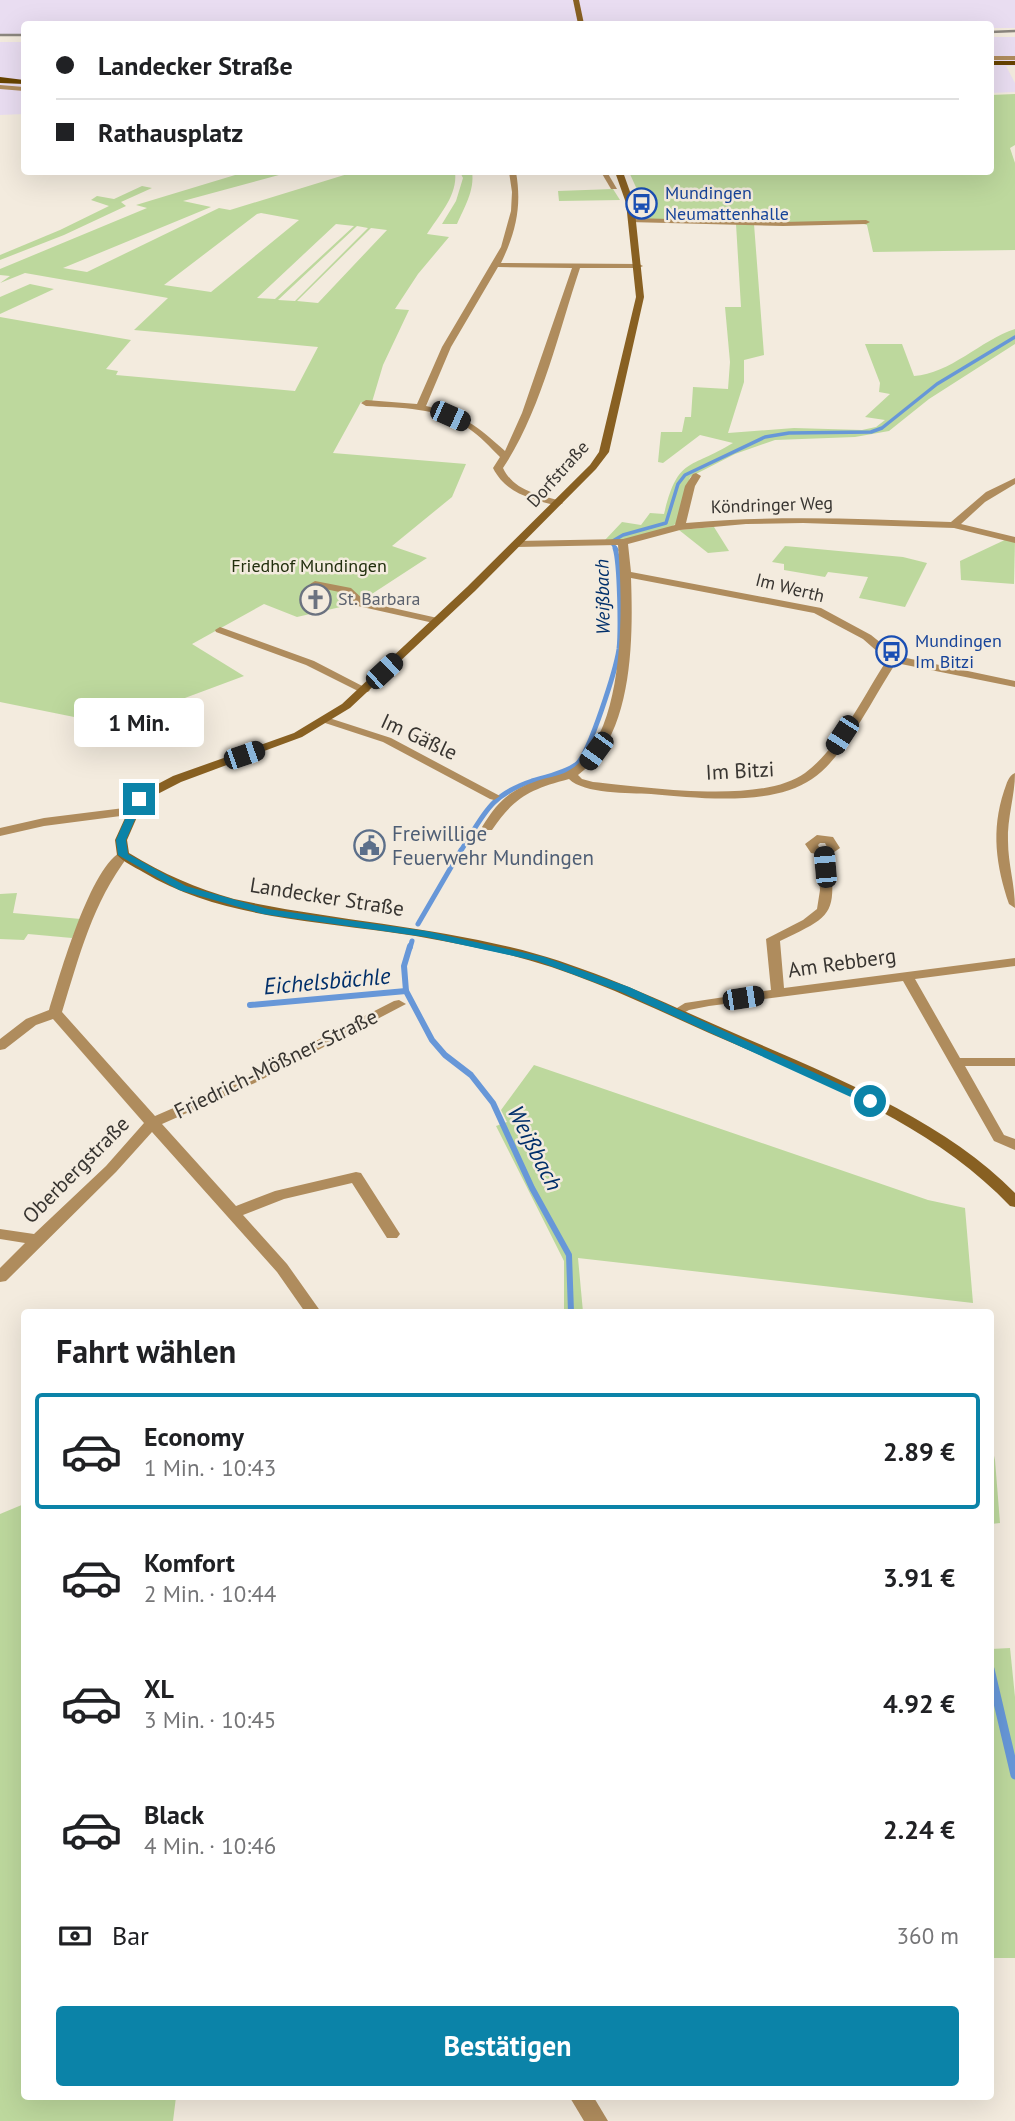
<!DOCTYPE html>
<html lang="de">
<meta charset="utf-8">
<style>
:root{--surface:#fff;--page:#f6f6f6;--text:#202124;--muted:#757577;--line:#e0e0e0;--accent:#0b83a8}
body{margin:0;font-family:"PT Sans",sans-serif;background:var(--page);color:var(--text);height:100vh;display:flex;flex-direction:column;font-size:26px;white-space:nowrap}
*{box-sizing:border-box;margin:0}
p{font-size:23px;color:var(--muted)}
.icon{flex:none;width:38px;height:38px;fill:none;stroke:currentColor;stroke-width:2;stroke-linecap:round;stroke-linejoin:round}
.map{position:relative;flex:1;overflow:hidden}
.sheet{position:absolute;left:21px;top:1309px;width:973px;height:791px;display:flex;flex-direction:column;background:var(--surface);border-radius:7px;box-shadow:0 7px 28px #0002}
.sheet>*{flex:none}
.guide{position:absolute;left:21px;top:21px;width:973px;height:154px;border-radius:7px;box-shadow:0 7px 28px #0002;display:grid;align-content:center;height:154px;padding:0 35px;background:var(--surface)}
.end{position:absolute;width:32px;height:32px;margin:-16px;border:9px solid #0b83a8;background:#fff;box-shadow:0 0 0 4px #fff}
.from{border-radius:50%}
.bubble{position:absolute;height:49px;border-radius:7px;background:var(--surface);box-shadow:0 7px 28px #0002;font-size:23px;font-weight:700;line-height:49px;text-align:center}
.car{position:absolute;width:21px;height:42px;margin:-21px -10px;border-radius:9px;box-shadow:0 0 5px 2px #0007;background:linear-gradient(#222 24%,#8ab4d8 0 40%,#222 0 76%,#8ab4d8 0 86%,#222 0)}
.guide b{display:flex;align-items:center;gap:24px;height:66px;font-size:26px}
.guide b+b{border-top:2px solid var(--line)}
.guide i{width:18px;height:18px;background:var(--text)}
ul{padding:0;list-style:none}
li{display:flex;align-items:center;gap:21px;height:116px;margin:0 14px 10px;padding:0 21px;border:4px solid transparent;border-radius:7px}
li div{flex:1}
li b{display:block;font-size:26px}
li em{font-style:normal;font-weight:700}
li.active{border-color:var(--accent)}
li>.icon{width:63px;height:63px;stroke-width:1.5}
h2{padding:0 35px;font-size:32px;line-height:84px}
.pay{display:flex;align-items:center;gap:18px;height:77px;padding:0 35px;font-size:26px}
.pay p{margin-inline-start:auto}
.cta{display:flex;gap:14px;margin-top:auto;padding:14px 35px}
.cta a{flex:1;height:80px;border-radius:7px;background:var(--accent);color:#fff;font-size:28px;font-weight:700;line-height:80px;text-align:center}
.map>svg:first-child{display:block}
.commercial{fill:#e9ddf1}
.green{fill:#bdd89d;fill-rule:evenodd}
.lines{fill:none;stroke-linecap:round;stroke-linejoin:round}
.stream-far3{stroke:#6797d8;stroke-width:3.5}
.stream-far2{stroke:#6797d8;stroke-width:5}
.stream-far1{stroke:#6797d8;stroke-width:6}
.stream{stroke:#6797d8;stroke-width:9}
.street{fill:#af8c5d;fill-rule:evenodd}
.secondary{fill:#886022;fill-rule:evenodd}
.primary{fill:#674301;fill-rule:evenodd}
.rail{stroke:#8b867e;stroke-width:2.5}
.route{fill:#0b83a8}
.labels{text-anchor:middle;stroke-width:5;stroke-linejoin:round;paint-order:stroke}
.far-transit-label{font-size:18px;fill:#164399;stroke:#f3ebde;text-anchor:start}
.far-street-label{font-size:18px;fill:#383531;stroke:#f3ebde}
.far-park-label{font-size:18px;fill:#212e0d;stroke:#f3ebde}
.far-worship-label{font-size:18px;fill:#5b616d;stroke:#f3ebde;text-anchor:start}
.far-water-label{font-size:19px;font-style:italic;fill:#002f6a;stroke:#f3ebde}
.street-label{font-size:21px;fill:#383531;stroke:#f3ebde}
.service-label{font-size:21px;fill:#4e5e75;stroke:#f3ebde;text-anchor:start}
.water-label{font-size:23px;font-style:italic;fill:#002f6a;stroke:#f3ebde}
</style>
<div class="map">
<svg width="1015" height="2121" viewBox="0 0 1015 2121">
<rect width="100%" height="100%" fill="#f3ebde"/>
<g class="commercial">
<path d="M0,0H1015V28H991L990,24H24V34H0Z"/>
<path d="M990,37H1015V66H1006L1015,83V92L991,93Z"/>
<path d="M0,42H24V114L0,115Z"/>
</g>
<g class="green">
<path d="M1015,94V145L1010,148L1015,163V250L873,252L867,225L861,223L754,224L764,355L744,360V382L728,433L794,428L862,430L876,427L885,420L865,417L890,394L879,392L880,383L865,344H902L914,376C950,374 981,340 1015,329V344L929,399L889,431L855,437L775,440L735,454L690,477L677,523L671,527L626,539L605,540L622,522L641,525L650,513L664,514C678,457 688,470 733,443L700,435L663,463L658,462L661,432H682L685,417H691L693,387L728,389L730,362L725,307H741L736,224L645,219L640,196L629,172H990L991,95Z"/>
<path d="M245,172H290L183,201L211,207L63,268L87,272L219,208L230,210L354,172H455C458,195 439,215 427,234L449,237L418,274L395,309L409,310L383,365L372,402H361L333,453L466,464L452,497L392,546L427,558L358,603L297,617L264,604L192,644L244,676L150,711L160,724L105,739L89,720L0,702V317L131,340L106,369L118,371L116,375L295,391L318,347L134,330L168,298L25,273L0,283L10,276L0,275V269L147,208L136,205ZM261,213L299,220L211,292L164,285L257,214ZM336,224L354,226L275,299L257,298ZM357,226L368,228L295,301L278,300ZM371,228L387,230L318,303L297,301Z"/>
<path d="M460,172H472C475,190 464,208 457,224H442L456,201L463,178Z"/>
<path d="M142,186L152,188L121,202L126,206L64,235L0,260V255L60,230L109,206L91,200L97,196L114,199Z"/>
<path d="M613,189L620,200L559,201L558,191Z"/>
<path d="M30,284L54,289L0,314V297Z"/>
<path d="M714,527L729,551L708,553L679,530Z"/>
<path d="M1009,538L1015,540L1014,584L961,580L960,561Z"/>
<path d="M785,546L903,557L927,563L905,607L859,598L868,577L828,572L825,577L784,570V564L772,562Z"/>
<path d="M17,893L13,913L81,919L72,938L28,934L24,940L0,939V894Z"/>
<path d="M534,1065L928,1200L965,1208L973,1303L578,1258L583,1312H564V1261L496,1126L507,1122L501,1110Z"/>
<path d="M991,1443L995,1460L1000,1523L991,1524Z"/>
<path d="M24,1504V2096L176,2097L173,2121H0V1514Z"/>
<path d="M1010,1648L1015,1697V1958H991V1649Z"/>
</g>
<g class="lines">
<path class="stream-far3" d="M617,550L611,542L623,535L666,523L678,484L685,475L765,437L789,433L871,432L882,428L937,384L1015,337"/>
<g class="stream-far2">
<path d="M462,849C484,814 490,795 532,781C546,777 565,773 577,764C590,752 616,669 619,649C621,632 620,563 615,548"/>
<path d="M418,924L461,850"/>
<path d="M410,948L412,941"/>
</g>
<g class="stream-far1">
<path d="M410,946L404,966L406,991L432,1040L445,1055L471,1075L493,1103L532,1188L569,1255L571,1312"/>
<path d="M250,1005L406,991"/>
</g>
<path class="stream" d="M990,1669L1015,1775"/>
<g class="street">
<rect x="990" y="56" width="25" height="4"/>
<path d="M0,85L24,87V91L0,89Z"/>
<path d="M509,172H516C522,206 516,232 501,263L639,264L643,266L639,268H580C558,334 541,411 503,468C514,491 539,495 561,501L563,503L558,506C532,499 506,494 493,468L500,457C490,447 480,436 468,428C438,407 401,408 366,406L361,403L366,400L417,404L442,347L501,247L511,211L512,192ZM498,267L572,268L522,413L505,451C478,427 462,413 426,406L451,347Z"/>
<path d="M601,172H607L617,189H611Z"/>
<path d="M632,218L783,222L866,220L870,222L866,224L783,226L629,222V218Z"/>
<path d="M696,473L701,476L695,486L686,523C775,515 862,519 951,522L986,492L1015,478V484L985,502L961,524L1015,537V543L954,528L803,523L746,524L680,530L628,544L631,572L821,608L871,635L897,656L1015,681V687L896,663C874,696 845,757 812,779C771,807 698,798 651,794C629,793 584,794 569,779C531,789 514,797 492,830H484L482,827C499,799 511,789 543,779C551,777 561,775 568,771C627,738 623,603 618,545L517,547L512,544L517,541L623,539L675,525L685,486L693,474ZM631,578L814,613L863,639L887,660C864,695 839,748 805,773C761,805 646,787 593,782L582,779L578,775C585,769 592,764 598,757C633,711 633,633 631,578Z"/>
<path d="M315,581L351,588L366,602L442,619L443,621L438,624L358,606L344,593L311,586L310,584Z"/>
<path d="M220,627L314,661L370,690L368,692H360L306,665L216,632L215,630Z"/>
<path d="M326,717L391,738L500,796L494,800L490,799L383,742L322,722V718Z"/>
<path d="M1015,773C1015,796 1007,818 1008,841C1008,864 1015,884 1015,908L1009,904C996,866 991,830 1004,791C1007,783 1008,776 1015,773Z"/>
<path d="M132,807L138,811L136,814L44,826L0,836V828L44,818Z"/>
<path d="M817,835L833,837L840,848L830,855C836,915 834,915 780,941L784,988L1015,958V966L915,979L960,1058H1015V1066H965L1004,1135L1015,1139V1150L994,1141L903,981L709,1006L689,1010L676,1017L669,1013L685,1003L771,990L766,939L803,920L817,909L820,890L817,854L811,853L805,844ZM820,843H825L827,847H819L818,845Z"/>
<path d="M123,851L129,855C92,904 80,954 62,1012L155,1116L247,1076L394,1001L399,1000L406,1004L257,1082L162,1124L236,1206L275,1191L356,1172L361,1173L400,1234L397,1238H387L352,1183L284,1199L243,1215L287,1264L321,1312H305L277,1272L152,1132L116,1172L6,1281L0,1282V1268L25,1243L0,1239V1229L34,1234L106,1166L144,1123L53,1019L36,1025L5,1049L0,1050V1039L26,1019L49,1010C59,978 91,863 123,851Z"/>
<path d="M569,2096H593L608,2121H584Z"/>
</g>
<g class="secondary">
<path d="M573,0H579L584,24H578Z"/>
<path d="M615,172H623L634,203L644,297L609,452L596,469L475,591L350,708L302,737L181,782L144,801L127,840L129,853C163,874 196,888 234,899C326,919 419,925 510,947C586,965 656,999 727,1030C823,1072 941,1117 1015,1193V1207L1010,1206C930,1122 814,1079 709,1033C640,1002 572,969 497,952C461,944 425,937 388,932C306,920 216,916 143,872C134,867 124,862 117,855L115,840L135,796L173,776L294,733L342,704L467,587L590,465L599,452L636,297L626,203Z"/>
</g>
<g class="primary">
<rect x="990" y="61" width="25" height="4"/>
<path d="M0,77L24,80V84L0,83Z"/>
</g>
<g class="rail">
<path d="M990,32L1015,31"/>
<path d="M0,35H24"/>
</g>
</g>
<path class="route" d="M139,796L144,799L126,840L128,854L186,886L268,909L426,931L544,957L629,987L876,1101L874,1104H866L621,992L537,961L426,937L263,914L179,890L118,855L116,840L134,799Z"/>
<defs>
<symbol id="bus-ring" viewBox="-11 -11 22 22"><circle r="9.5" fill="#f3ebde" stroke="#1a4fb4" stroke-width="1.5"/><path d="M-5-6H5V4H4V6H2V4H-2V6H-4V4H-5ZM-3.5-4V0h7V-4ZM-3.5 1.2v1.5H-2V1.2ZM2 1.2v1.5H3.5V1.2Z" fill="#1a4fb4"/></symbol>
<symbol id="church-ring" viewBox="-11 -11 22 22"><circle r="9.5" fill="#f3ebde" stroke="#6b7280" stroke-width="1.5"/><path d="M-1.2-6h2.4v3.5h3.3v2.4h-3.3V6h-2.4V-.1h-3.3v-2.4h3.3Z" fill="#6b7280"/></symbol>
<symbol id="civic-ring" viewBox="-11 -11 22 22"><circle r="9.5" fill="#f3ebde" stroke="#5c6f8a" stroke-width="1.5"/><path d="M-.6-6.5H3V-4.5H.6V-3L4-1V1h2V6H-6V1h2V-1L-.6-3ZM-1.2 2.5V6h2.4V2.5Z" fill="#5c6f8a"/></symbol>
</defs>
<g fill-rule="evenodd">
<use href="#bus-ring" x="624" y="186" width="35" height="35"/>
<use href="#church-ring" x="298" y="582" width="35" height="35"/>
<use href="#bus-ring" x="874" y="634" width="35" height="35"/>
<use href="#civic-ring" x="352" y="828" width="35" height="35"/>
</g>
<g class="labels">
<g class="far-transit-label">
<text x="665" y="199">Mundingen<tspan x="665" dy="21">Neumattenhalle</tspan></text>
<text x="915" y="647">Mundingen<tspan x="915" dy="21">Im Bitzi</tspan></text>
</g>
<g class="far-street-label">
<text transform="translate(558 474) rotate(-48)" y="6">Dorfstraße</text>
<text transform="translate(772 505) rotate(-2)" y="6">Köndringer Weg</text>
<text transform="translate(790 588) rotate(14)" y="6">Im Werth</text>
</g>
<g class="far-park-label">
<text x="309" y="572">Friedhof Mundingen</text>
</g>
<g class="far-worship-label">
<text x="338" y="605">St. Barbara</text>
</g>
<g class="far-water-label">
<text transform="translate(602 597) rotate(-91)" y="7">Weißbach</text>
</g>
<g class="street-label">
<text transform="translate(419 737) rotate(25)" y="7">Im Gäßle</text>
<text transform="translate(740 771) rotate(-3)" y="7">Im Bitzi</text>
<text transform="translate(327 897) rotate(9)" y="7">Landecker Straße</text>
<text transform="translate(842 963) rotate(-8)" y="7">Am Rebberg</text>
<text transform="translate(276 1064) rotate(-26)" y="7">Friedrich-Mößner-Straße</text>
<text transform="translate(76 1170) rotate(-45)" y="7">Oberbergstraße</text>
</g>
<g class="service-label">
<text x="392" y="841">Freiwillige<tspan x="392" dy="24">Feuerwehr Mundingen</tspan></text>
</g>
<g class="water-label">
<text transform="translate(327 981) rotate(-5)" y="8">Eichelsbächle</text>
<text transform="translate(535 1148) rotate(63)" y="8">Weißbach</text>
</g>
</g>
</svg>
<i class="end from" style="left:870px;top:1101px"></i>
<i class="end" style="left:139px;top:799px"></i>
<div class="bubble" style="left:74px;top:698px;width:130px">1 Min.</div>
<i class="car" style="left:450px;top:416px;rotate:114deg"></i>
<i class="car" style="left:384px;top:671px;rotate:47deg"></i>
<i class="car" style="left:842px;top:735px;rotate:213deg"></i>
<i class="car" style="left:596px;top:751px;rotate:216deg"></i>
<i class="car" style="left:244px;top:755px;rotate:71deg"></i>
<i class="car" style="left:825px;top:867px;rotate:355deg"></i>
<i class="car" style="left:743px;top:998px;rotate:81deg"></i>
<div class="guide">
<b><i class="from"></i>Landecker Straße</b>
<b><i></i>Rathausplatz</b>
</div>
<section class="sheet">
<h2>Fahrt wählen</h2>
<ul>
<li class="active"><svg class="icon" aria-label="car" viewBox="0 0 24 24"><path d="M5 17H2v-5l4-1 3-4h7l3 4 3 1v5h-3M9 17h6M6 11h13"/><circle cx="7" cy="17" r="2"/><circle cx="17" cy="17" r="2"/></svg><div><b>Economy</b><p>1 Min. · 10:43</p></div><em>2.89 €</em></li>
<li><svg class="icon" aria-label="car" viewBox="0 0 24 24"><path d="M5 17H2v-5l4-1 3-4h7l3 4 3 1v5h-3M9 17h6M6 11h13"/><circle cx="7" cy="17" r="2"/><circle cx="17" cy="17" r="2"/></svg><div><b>Komfort</b><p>2 Min. · 10:44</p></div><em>3.91 €</em></li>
<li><svg class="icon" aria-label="car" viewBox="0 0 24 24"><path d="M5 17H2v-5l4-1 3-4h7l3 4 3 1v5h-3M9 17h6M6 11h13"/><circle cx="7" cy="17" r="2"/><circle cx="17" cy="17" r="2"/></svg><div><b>XL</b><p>3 Min. · 10:45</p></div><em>4.92 €</em></li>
<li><svg class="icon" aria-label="car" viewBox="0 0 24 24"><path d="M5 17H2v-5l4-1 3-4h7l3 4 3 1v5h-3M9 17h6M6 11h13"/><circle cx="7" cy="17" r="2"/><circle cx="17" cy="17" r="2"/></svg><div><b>Black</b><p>4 Min. · 10:46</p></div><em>2.24 €</em></li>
</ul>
<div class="pay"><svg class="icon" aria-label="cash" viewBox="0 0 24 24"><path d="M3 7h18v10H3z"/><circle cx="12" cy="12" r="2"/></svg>Bar<p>360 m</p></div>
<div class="cta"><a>Bestätigen</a></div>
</section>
</div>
